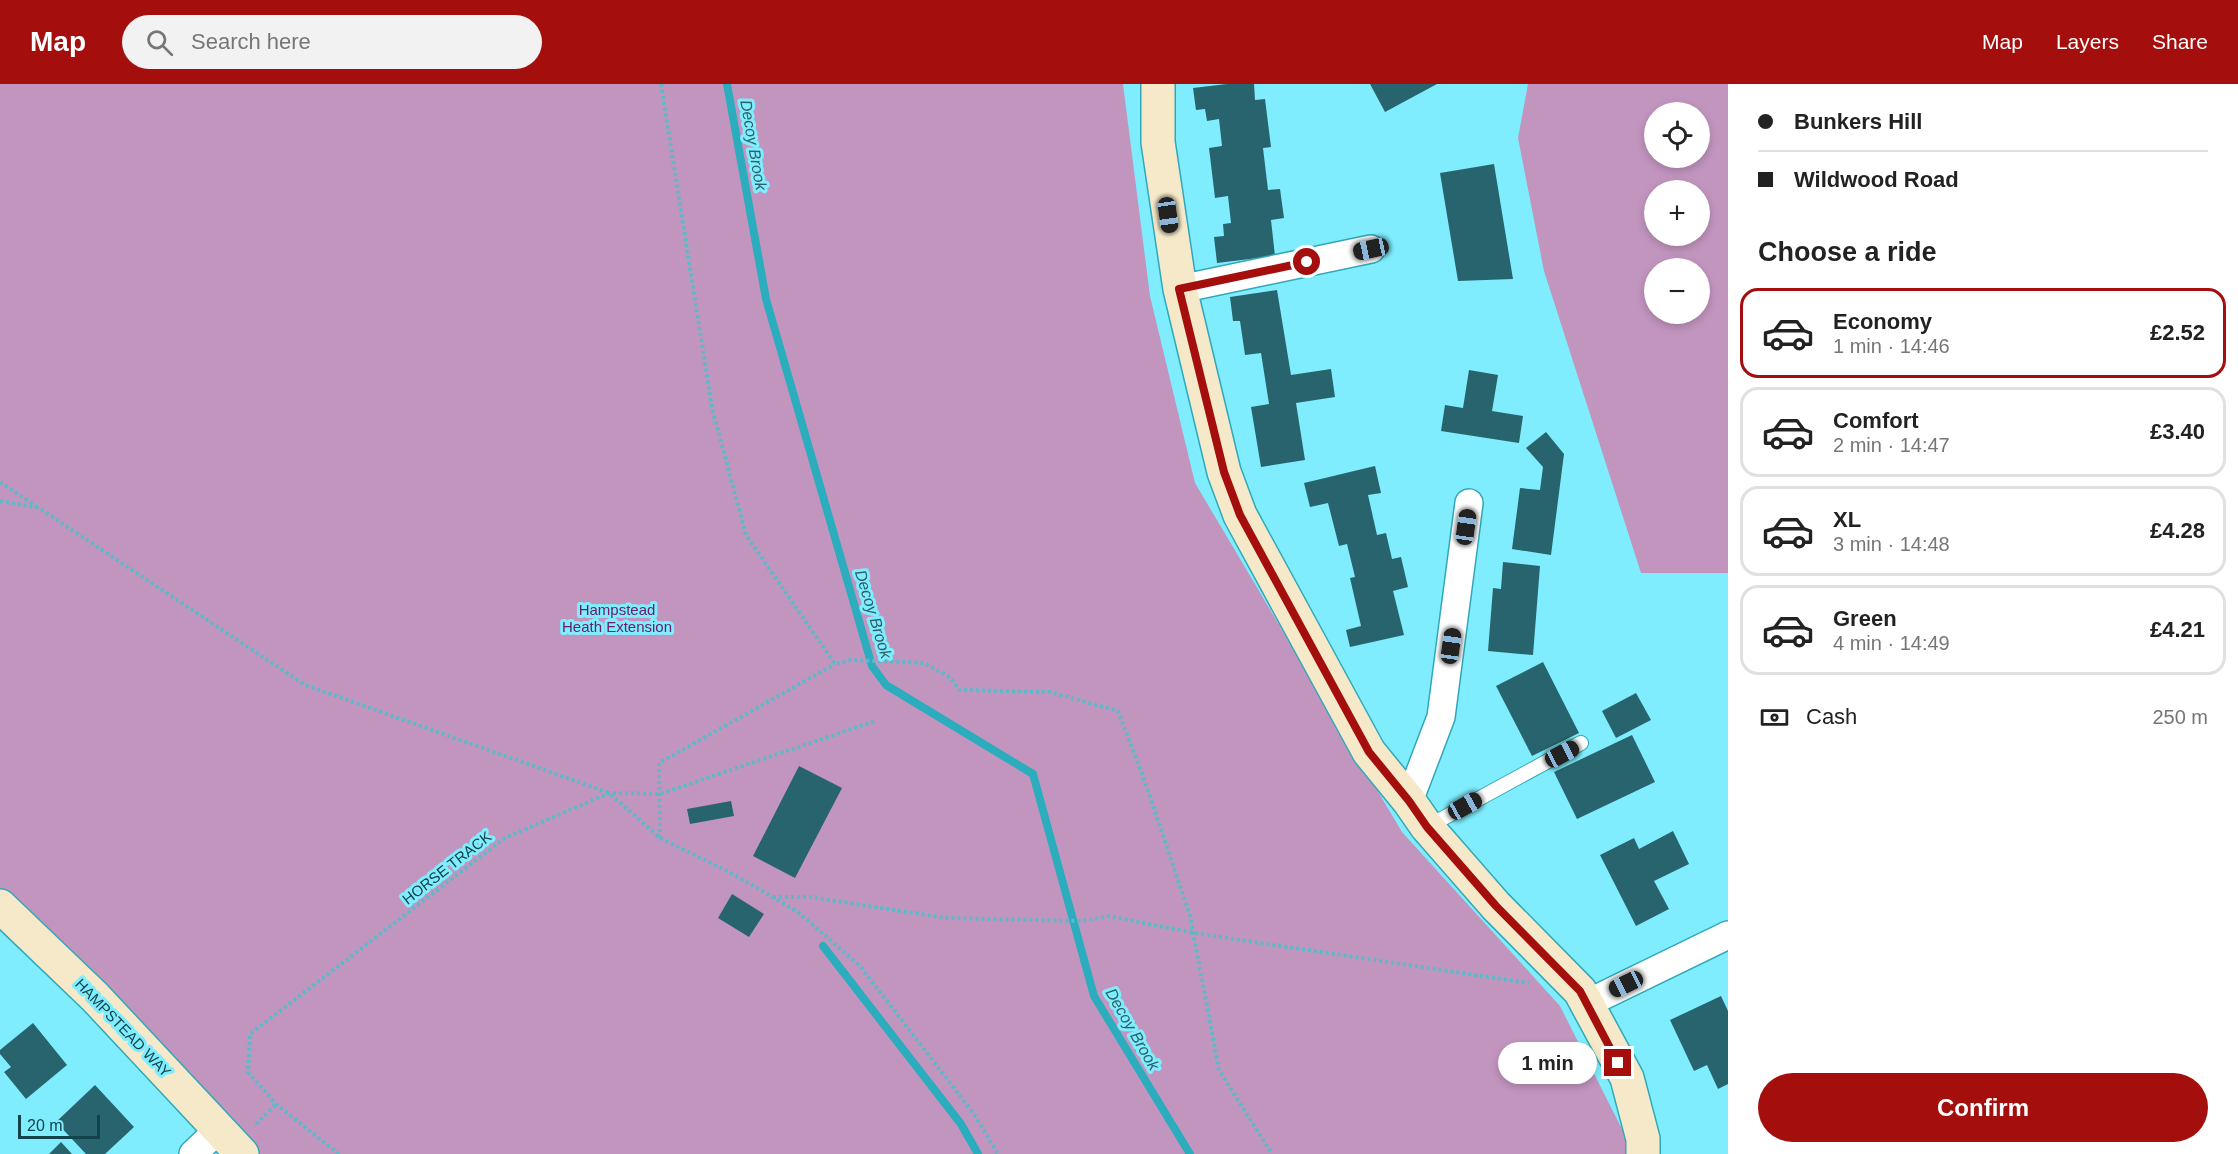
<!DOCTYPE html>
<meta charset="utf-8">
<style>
:root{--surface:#fff;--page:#f2f2f2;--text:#222;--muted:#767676;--line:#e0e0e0;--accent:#a40e0c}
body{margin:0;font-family:Helvetica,sans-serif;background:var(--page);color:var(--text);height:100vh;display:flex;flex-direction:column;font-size:22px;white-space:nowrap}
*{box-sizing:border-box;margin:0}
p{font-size:20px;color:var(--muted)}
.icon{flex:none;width:33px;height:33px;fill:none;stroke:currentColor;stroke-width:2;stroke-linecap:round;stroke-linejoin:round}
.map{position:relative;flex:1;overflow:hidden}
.panel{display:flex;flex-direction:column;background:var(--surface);width:510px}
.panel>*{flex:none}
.banner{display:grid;align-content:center;height:132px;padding:0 30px;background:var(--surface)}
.buttons{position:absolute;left:1644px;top:18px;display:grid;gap:12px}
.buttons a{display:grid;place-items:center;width:66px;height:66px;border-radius:50%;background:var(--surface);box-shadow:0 3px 9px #0003;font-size:30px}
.scale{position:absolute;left:18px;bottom:15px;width:82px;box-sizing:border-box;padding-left:6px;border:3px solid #12434a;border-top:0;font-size:16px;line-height:21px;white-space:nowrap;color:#12434a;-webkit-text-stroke:4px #7fedfe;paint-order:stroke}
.end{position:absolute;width:27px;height:27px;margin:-14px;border:8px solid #a40e0c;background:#fff;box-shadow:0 0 0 3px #fff}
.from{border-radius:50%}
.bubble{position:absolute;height:42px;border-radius:21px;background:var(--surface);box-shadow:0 3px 9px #0003;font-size:20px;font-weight:700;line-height:42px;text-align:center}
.car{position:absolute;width:18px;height:36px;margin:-18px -9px;border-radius:8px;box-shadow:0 0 4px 2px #0007;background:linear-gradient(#222 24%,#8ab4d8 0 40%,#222 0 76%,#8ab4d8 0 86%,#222 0)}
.banner b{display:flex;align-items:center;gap:21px;height:57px;font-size:22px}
.banner b+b{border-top:2px solid var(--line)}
.banner i{width:15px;height:15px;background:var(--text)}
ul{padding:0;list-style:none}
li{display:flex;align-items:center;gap:18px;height:90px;margin:0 12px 9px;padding:0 18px;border:3px solid var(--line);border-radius:18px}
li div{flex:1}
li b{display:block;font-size:22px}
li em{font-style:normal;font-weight:700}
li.on{border-color:var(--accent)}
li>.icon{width:54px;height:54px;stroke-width:1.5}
h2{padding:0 30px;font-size:27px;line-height:72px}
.pay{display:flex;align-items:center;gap:15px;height:66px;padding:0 30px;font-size:22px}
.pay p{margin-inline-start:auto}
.button{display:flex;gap:12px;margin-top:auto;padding:12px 30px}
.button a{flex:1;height:69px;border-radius:36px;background:var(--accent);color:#fff;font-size:24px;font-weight:700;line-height:69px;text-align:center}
header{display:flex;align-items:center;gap:36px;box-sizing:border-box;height:84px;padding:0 30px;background:var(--accent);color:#fff}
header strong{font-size:28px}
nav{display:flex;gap:33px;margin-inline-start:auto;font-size:21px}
.search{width:420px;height:54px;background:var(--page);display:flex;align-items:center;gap:15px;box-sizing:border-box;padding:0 21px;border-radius:33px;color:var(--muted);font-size:22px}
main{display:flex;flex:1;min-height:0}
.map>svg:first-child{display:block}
.green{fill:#c295bf;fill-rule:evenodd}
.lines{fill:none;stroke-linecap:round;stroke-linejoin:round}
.stream{stroke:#2cadbe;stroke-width:8}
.building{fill:#28646d}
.lane-casing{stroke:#31a8b9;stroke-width:16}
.street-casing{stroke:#31a8b9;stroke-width:30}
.secondary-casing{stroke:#31a8b9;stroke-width:36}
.path{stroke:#5db9c7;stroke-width:4;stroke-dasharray:3 3;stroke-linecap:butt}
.lane{stroke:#fff;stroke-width:14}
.street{stroke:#fff;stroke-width:27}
.secondary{stroke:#f5e9c9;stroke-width:33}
.route{stroke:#a40e0c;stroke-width:8}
.labels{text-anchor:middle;stroke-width:6;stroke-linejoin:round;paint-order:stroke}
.park-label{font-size:15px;fill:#692068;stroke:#7fedfe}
.street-label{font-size:15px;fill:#12434a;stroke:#7fedfe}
.water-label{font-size:16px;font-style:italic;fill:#2d6068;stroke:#7fedfe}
</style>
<header>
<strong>Map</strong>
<div class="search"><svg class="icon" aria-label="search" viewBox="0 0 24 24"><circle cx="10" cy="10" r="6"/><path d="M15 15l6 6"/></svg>Search here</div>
<nav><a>Map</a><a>Layers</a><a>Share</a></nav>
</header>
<main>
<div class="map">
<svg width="1728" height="1070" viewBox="0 0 1728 1070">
<rect width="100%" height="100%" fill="#7fedfe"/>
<g class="green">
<path d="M0,0H1123L1150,212L1195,399L1402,748L1560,922L1632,1065L1631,1070H242L0,820Z"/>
<path d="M1528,0H1728V489H1641L1544,187L1518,54ZM1654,28H1700V74H1654ZM1654,106H1700V152H1654ZM1654,184H1700V230H1654Z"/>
</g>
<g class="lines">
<g class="stream">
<path d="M727,0L766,215L872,582L886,601L1033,690L1094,912L1190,1070"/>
<path d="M823,862L961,1040L978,1070"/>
</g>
</g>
<g class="building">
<path d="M1227,0H1254L1255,16L1265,15L1271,63L1263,64L1268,106L1280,105L1284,134L1271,136L1275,172L1217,179L1214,153L1224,152L1223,140L1231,139L1228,112L1215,114L1209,64L1222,62L1219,35L1207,37L1205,25L1196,26L1193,4Z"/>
<path d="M1370,0H1437L1385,28Z"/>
<path d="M1494,80L1513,195L1458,197L1440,89Z"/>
<path d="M1277,206L1291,291L1331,285L1335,313L1296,319L1305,376L1261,383L1251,323L1269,320L1261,269L1245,271L1240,237H1233L1230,213Z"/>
<path d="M1469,286L1498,291L1492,327L1523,332L1519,359L1441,347L1445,321L1463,324Z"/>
<path d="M1546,348L1564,370L1551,471L1512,465L1520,404L1540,406L1543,383L1526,364Z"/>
<path d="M1375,382L1381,409L1368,411L1377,451L1386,449L1392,475L1401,473L1408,503L1393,507L1404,551L1350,563L1346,546L1361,542L1350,494L1355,493L1347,460L1339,462L1328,419L1310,423L1304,399Z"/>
<path d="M1503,478L1540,482L1533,571L1488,567L1493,504L1501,505Z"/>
<path d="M1543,578L1579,649L1532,672L1496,602Z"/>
<path d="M1636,609L1651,636L1616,654L1602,627Z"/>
<path d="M1632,651L1655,698L1577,735L1554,688Z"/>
<path d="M799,682L842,704L795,794L753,772Z"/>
<path d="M731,717L734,732L690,740L687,725Z"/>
<path d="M1673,747L1689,780L1654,797L1669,825L1636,842L1600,771L1634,754L1639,765Z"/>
<path d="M732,810L764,830L749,853L718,834Z"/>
<path d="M1721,912L1728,927V1000L1718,1005L1707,981L1694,987L1670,936Z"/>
<path d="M33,939L67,981L26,1015L4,988L11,983L0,970V966Z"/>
<path d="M95,1001L134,1043L105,1070H86L56,1038Z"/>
<path d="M61,1058L72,1070H49Z"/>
</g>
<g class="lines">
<defs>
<path id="lane" d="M1427,743L1581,659"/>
<g id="street">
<path d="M1180,205L1371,165"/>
<path d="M1409,717L1441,633L1469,419"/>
<path d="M1586,920L1728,851"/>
<path d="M193,1070L219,1045"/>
</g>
<g id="secondary">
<path d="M1158,0V58L1180,205L1224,388L1240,431L1369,668L1409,717L1427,743L1496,822L1580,907L1627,994L1643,1055V1070"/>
<path d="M0,822L95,913L242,1070"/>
</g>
</defs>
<use href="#lane" class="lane-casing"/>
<use href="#street" class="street-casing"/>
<use href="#secondary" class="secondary-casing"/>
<g class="path">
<path d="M661,0L712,324L746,451L835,580L851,576L924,579L951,594L959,606L1050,608L1118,627L1145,698L1190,832L1219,986L1272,1070"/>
<path d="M0,398L36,422"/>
<path d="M0,417L39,424L305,601L609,709L660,754L733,790L798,828L860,882L974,1030L998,1070"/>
<path d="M660,754L659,679L835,580"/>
<path d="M773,813H810L946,834L1081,837L1109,832L1194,849L1529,899"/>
<path d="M256,1040L276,1020"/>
<path d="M339,1070L276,1020L248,988L250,950L505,754L609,709L660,710L875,637"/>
</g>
<use href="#lane" class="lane"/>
<use href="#street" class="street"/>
<use href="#secondary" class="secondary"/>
</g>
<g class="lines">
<path class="route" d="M1307,178L1179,205L1224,388L1240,431L1369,668L1409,717L1427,743L1496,822L1580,907L1618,979"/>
</g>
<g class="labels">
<g class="park-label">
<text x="617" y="531">Hampstead<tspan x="617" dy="17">Heath Extension</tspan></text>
</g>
<g class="street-label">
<text transform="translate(447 784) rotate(-38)" y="5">HORSE TRACK</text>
<text transform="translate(123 944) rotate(46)" y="5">HAMPSTEAD WAY</text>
</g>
<g class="water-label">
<text transform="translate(754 61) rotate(80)" y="6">Decoy Brook</text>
<text transform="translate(874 530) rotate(73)" y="6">Decoy Brook</text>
<text transform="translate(1133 945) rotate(60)" y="6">Decoy Brook</text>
</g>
</g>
</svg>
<div class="buttons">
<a><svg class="icon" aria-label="locate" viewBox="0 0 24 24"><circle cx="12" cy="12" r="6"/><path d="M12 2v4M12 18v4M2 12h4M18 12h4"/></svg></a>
<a>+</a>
<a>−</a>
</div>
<div class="scale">20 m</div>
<i class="end from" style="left:1307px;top:178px"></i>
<i class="end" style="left:1618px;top:979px"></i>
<div class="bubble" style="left:1498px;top:958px;width:99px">1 min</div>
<i class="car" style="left:1168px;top:131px;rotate:172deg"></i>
<i class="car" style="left:1371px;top:165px;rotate:258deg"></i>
<i class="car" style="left:1466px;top:443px;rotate:8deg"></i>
<i class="car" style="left:1451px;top:562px;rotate:8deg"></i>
<i class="car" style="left:1562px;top:670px;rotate:62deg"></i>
<i class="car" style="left:1465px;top:722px;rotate:61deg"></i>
<i class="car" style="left:1626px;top:900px;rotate:244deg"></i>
</div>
<section class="panel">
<div class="banner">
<b><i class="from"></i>Bunkers Hill</b>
<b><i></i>Wildwood Road</b>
</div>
<h2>Choose a ride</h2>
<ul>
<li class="on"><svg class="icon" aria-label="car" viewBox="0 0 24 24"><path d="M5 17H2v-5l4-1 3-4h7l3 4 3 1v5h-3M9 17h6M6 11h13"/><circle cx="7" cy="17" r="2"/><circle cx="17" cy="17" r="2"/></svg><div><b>Economy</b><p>1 min · 14:46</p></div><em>£2.52</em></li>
<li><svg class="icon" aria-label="car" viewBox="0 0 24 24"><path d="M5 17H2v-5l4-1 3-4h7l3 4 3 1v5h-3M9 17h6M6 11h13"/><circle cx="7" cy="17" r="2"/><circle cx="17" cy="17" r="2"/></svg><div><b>Comfort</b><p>2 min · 14:47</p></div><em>£3.40</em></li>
<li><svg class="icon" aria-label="car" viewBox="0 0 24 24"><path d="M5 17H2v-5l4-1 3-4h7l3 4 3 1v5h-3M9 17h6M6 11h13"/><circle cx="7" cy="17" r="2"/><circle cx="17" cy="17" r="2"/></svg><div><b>XL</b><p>3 min · 14:48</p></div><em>£4.28</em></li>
<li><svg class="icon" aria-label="car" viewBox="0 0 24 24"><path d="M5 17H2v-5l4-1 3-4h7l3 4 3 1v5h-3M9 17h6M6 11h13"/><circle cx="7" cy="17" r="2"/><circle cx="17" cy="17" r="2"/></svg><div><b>Green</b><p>4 min · 14:49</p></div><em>£4.21</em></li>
</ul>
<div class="pay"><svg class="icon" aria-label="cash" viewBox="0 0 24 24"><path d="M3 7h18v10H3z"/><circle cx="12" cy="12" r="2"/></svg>Cash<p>250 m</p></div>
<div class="button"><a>Confirm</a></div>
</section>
</main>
